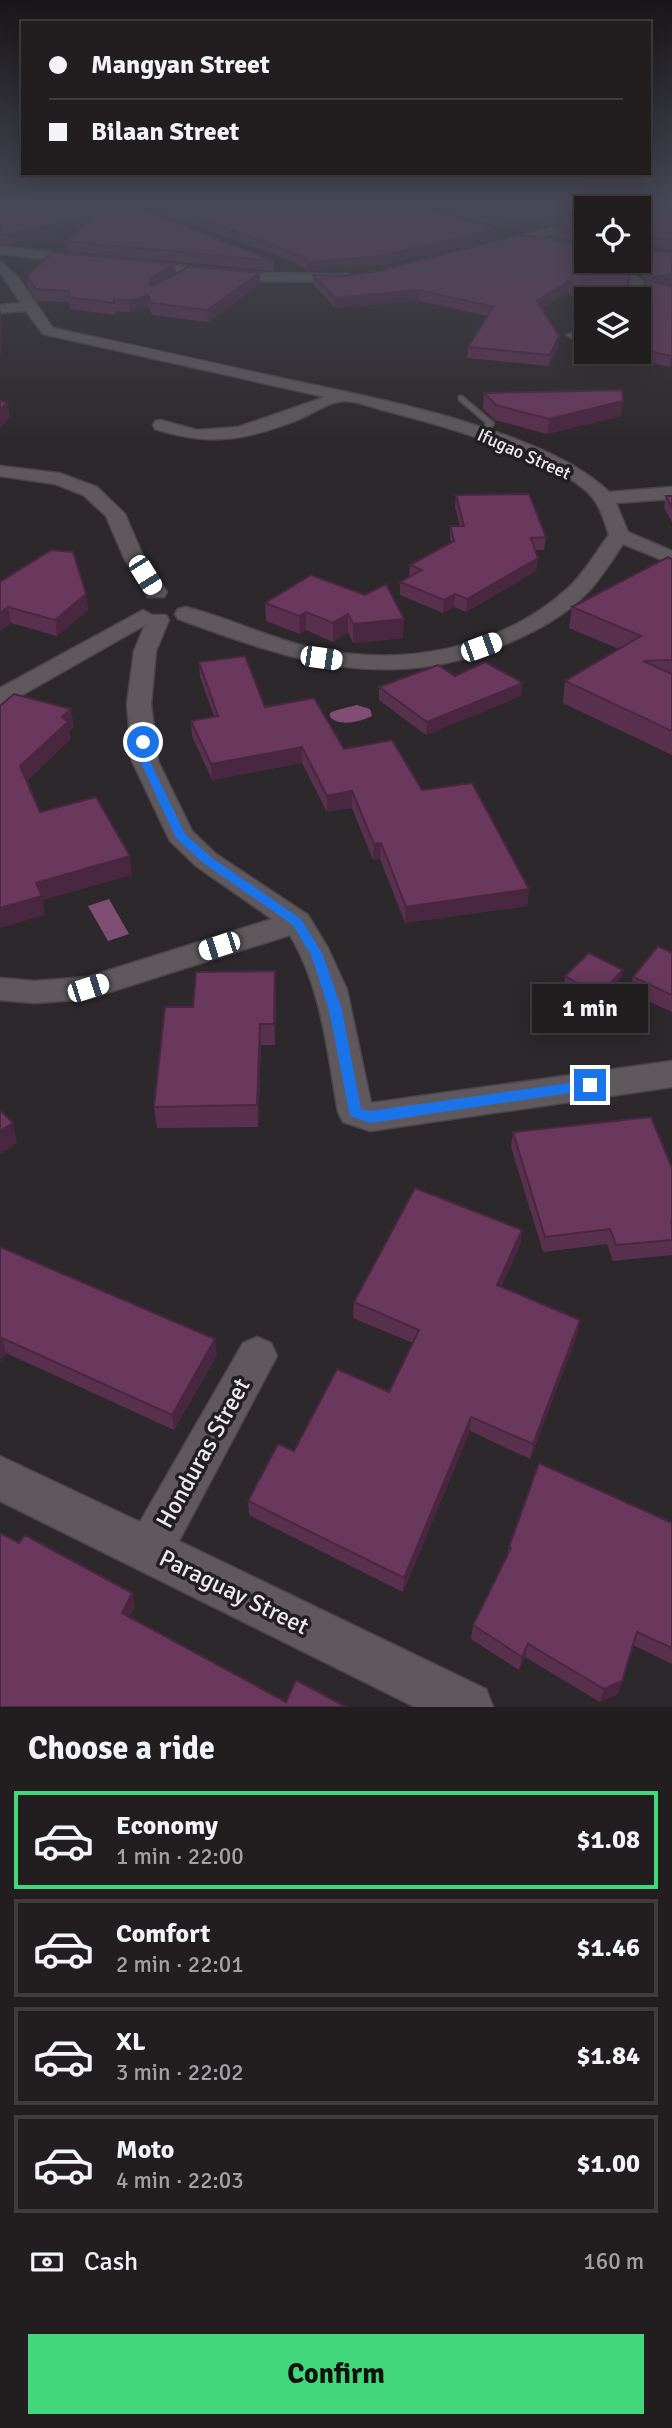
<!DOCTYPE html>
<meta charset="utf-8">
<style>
:root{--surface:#221e20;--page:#2a2729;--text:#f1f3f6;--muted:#a2a2a5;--line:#3f3c3e;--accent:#43d77b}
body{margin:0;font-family:Signika,sans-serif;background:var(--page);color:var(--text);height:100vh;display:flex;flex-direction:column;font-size:26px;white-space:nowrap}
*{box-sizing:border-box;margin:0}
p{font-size:23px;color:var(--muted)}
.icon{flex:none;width:38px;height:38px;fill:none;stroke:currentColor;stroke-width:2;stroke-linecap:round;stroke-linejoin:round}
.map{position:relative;height:1707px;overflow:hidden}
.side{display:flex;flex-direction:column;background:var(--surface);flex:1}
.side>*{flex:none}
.guide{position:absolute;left:21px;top:21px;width:630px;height:154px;border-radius:0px;box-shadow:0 4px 18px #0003,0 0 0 2px var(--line);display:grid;align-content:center;height:154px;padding:0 28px;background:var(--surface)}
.controls{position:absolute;left:574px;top:196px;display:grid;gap:14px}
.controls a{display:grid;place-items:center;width:77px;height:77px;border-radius:0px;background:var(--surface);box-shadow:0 4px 18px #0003,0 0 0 2px var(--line);font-size:35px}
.end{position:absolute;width:32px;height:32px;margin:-16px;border:9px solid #1a73e8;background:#fff;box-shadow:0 0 0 4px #fff}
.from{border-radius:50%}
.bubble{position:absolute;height:49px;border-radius:0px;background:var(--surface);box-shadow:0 4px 18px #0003,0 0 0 2px var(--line);font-size:23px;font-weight:700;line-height:49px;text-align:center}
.car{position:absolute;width:21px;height:42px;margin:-21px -10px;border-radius:9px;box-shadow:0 0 5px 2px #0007;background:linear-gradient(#fff 24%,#345 0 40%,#fff 0 76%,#345 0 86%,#fff 0)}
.guide b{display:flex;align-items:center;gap:24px;height:66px;font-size:26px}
.guide b+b{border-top:2px solid var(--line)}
.guide i{width:18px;height:18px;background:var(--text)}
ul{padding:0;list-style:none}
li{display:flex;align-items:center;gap:21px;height:98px;margin:0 14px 10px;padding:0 14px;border:4px solid var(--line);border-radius:0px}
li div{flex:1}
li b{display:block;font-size:26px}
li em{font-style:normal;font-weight:700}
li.active{border-color:var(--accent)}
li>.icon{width:63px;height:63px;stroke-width:1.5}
h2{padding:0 28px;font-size:32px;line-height:84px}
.pay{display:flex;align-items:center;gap:18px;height:77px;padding:0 28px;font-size:26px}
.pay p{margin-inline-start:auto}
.primary-button{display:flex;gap:14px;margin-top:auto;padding:14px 28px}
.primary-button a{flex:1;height:80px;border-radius:0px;background:var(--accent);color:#111;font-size:28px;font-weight:700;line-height:80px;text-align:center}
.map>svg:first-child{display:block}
.water{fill:#814e73}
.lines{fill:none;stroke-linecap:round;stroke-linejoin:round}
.lane-casing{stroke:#494548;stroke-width:3}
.street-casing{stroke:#494548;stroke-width:3}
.lane{fill:#5f595d;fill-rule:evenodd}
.street{fill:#5f595d;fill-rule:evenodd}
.wall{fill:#5a304f}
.shaded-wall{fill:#4a2740}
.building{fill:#69385c;stroke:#4a2740;stroke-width:2}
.route{fill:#1a73e8}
.labels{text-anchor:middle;stroke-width:7;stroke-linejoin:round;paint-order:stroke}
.far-street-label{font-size:18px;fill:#eeebed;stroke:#231e21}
.near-street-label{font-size:24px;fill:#eeebed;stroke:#231e21}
</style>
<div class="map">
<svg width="672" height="1707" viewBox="0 0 672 1707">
<rect width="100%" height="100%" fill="#2d282b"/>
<g class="water">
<path d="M357,705L370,709L372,716C359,722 340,727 330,717V713C334,710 350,707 357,705Z"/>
<path d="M109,899L129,934L108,941L88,906Z"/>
</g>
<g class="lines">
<defs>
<path id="lane" d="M462,396L494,423L486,438L479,436L486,423L459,400V396Z"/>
<g id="street">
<path d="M586,218V225L494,249L488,245Z"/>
<path d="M0,246L84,256L90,260L84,264L0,254Z"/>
<path d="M0,261L18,277L53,328C129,344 205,361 281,378C370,397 544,429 609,492L672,487V499L616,503L628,532L672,551V564L623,544C612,560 602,577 588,592C567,614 537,631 508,643C388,695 294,661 178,619L175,614L178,609L186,607C229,618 269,638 312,648C401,667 497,651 567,589C584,574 595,553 609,535C603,517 599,501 584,489C541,453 441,425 386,411C374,408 357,401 345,401C331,401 313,413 300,419C246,440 211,447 155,429L153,425L155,421L161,420L197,430L238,427L325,397L43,334L26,311L0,313V305L21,303L0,272Z"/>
<path d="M602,261H616L644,282L646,285L639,299H625L632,286Z"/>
<path d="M138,262L253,273L349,274L356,278L349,282L253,281L133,269L132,266Z"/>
<path d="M586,326V335L573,339L566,335Z"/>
<path d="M0,466L59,473L97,487L125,514L144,558L167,592L164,597H148L124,558L106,516L83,495L55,484L0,476Z"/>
<path d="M143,610L152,615H166L169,620L156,651L151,704L158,761L192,831L216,854L308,915L328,948L347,990L371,1103L672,1061V1087L370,1131L343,1122L338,1112C327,1051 322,989 290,935L88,999L35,1003L0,1000V978L35,981L87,977L272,919L196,866L170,841L132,761L127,704L134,651L145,625L8,703L0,705V688Z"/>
<path d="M257,1337L271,1343L277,1356L179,1541L486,1689L493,1707H415L0,1501V1456L140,1522L243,1343Z"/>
</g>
</defs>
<use href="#lane" class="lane-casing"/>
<use href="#street" class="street-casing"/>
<use href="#lane" class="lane"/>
<use href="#street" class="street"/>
</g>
<g class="wall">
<path d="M0,205L274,261V271L67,251L66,241L81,227L9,244H0Z"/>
<path d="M139,205H416L496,229L495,239L381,265L307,271L305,268L291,261Z"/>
<path d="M424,205H672V249L639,245L586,208V217L519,232Z"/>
<path d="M586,219V243L552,237L553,227Z"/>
<path d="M620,261H639L672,284L667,285L672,365L669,367L610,353L609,352H639V299H586V319L568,291L542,308L558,347L549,366L467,358L468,347L487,316L419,301L335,308L313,285V275L630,277L627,291H640L646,283V280Z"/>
<path d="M27,276L260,284L208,322L152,315L149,307L130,312L115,311V315L70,309L69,302L37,301L28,288Z"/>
<path d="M484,393L623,401L621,416L547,434L495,420L483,409Z"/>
<path d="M456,495L546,537L544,550H535L538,558L536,571L466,612L454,607L443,613L400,595V582L409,577L410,565L451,543L450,539V526H460L455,507Z"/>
<path d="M666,496H672V522L664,508Z"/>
<path d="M672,559V755L563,703L565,681L619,649L569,628L572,607Z"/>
<path d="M311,575L403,638L353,643L348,632L333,642L306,630L300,634L266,621L265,603Z"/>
<path d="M0,582L86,594L88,610L57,636L11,623L0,631Z"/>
<path d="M199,662L265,707L422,790L529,889L527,906L405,923L380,859L373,860L352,808L327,812L302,763L212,780L192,736L191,721L214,716L200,677Z"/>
<path d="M455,676L521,696L426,735L379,700V687Z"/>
<path d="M672,953V1012L630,993L633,977Z"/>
<path d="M623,970L621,978L598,1003L564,984L565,976Z"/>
<path d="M276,993L275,1045H261L258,1127L157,1128L154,1107L193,1007Z"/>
<path d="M513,1132L672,1168V1255L613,1261L607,1244L543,1252L511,1147Z"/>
<path d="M522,1230L520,1245L501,1287L580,1320L577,1335L530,1459L470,1431L403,1592L249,1515L248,1501L294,1451L389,1392L413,1343L353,1318L354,1302Z"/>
<path d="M0,1247L217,1355L174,1430L6,1353L0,1362Z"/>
<path d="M672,1523V1664L633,1645L618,1694L600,1702L525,1657L519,1670L471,1639L473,1625L507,1557L509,1547Z"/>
</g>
<g class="shaded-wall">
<path d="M586,209V217L519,232L520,223Z"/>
<path d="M94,215L95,224L9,244L8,235Z"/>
<path d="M496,229L495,239L381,265L307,271V262Z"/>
<path d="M175,264L176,275L150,296L149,284L153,277Z"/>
<path d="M260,273V284L208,322L207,310Z"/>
<path d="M672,274V284L647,288L649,278Z"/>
<path d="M569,281L568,291L537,311V301Z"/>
<path d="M419,290V301L335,308V298Z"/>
<path d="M148,295L149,307L130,312L129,301Z"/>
<path d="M0,306L1,316L2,359L0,348Z"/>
<path d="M559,336L558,347L549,366L550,355Z"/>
<path d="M672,355V365L669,367L671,356Z"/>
<path d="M623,401L621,416L547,434L549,419Z"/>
<path d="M8,402L10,417L0,429V410Z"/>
<path d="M538,558L536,571L466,612L467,599Z"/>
<path d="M86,594L88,610L57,636L55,620Z"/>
<path d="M455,594L454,607L443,613L444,600Z"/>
<path d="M8,607L11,623L0,631V613Z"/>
<path d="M306,612V630L300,634L299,616Z"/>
<path d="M348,614V632L333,642V623Z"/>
<path d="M404,619L403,638L353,643V624Z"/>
<path d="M523,683L521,696L426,735L427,722Z"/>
<path d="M71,709L74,727L69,731L71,739L24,784L20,766L62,717Z"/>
<path d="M302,747V763L212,780L211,764Z"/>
<path d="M352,791V808L327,812V796Z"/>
<path d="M381,843L380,859L373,860L374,844Z"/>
<path d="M130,856L132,875L43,900L45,915L0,928V908L36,883Z"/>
<path d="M529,889L527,906L405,923L406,907Z"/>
<path d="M623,970L621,978L598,1003L599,995Z"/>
<path d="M275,971L276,993L275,1045L274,1024Z"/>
<path d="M260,1024L261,1045L258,1127L257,1105Z"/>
<path d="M13,1123L17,1143L0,1154V1131Z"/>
<path d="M522,1230L520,1245L495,1301L497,1285Z"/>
<path d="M580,1320L577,1335L530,1459L533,1444Z"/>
<path d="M2,1338L6,1353L0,1362V1341Z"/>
<path d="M215,1339L217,1355L174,1430L172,1415Z"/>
<path d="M471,1417L470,1431L403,1592L404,1578Z"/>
<path d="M132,1593L135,1607L125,1626L122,1613Z"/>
<path d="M528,1644L525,1657L519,1670L522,1657Z"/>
<path d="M622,1681L618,1694L600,1702L604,1689Z"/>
</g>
<g class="building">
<path d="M0,205H130L274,261L66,241L94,215L8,235L0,234Z"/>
<path d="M162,205H416L496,229L381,256L307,262L305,258L291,252Z"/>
<path d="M455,205H672V240L641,236L639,238V208H586L520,223Z"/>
<path d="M586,219V234L553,227Z"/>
<path d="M519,235L553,239L586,247V261H610L630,277L625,291H640L647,281L672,286V355L671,356L639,349V299H586V306L569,281L537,301L559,336L550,355L468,347L493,307L419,290L335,298L313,275L344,276L378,271Z"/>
<path d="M639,248L672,253V274L649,278L647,270L634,261H639Z"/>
<path d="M53,252L175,264L153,277L149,284L153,286L190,266L260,273L207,310L151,303L148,295L129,301L114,299V303L68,297L69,291L36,289L27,276Z"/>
<path d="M622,390L623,401L549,419L496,405L484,393Z"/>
<path d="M0,401L8,402L0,410Z"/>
<path d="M529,494L546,537L531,538L538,558L467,599L455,594L444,600L400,582L422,570L410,565L454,541L450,526H464L456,495Z"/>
<path d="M666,496H672V507Z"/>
<path d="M51,550L73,552L86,594L55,620L8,607L0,613V582Z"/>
<path d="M668,557L672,559V660L643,661L672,674V731L565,681L641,636L572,607Z"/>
<path d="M311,575L365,595L386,584L404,619L353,624L348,614L333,623L306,612L299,616L265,603Z"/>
<path d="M245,656L265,707L314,698L344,749L392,740L422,790L472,783L529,889L406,907L381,843L374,844L352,791L327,796L302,747L211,764L191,721L218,716L199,662Z"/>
<path d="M485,662L523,683L427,722L379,687L438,665L455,676Z"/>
<path d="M14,694L71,709L62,717L68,722L20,766L40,812L96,797L130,856L36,883L42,896L0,908V706Z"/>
<path d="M658,946L672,953V995L633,977Z"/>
<path d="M589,953L623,970L599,995L565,976Z"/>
<path d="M275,971L274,1024H260L257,1105L154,1107L165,1007H193L196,972Z"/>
<path d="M0,1110L13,1123L0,1131Z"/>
<path d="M651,1117L672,1168V1221L671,1222L672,1225V1240L616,1245L610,1229L545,1237L513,1132Z"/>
<path d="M415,1188L522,1230L497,1285L580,1320L533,1444L471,1417L404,1578L248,1501L278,1444L294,1451L337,1369L389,1392L419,1330L354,1302Z"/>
<path d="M0,1247L215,1339L172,1415L2,1338L0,1341Z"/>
<path d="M539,1463L672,1523V1648L637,1632L622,1681L604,1689L528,1644L522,1657L473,1625L511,1548L509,1547Z"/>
<path d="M0,1533L19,1543L25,1535L132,1593L122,1613L286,1702L296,1680L346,1707H0Z"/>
</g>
<linearGradient id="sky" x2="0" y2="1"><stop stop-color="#191618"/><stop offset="0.46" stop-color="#464855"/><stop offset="1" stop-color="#464855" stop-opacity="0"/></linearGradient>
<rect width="672" height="444" fill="url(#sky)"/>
<path class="route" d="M143,739L148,742L150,761L185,834L211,857L301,919L323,955L342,1010L361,1109L370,1111L590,1080L595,1082V1089L370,1123L350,1116L329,1010L311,955L293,925L202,862L176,838L140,761L138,742Z"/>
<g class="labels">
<g class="far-street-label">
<text transform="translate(524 454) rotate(24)" y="6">Ifugao Street</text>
</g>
<g class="near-street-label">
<text transform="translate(203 1453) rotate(-61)" y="8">Honduras Street</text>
<text transform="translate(234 1592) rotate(26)" y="8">Paraguay Street</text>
</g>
</g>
</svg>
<div class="controls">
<a><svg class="icon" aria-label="locate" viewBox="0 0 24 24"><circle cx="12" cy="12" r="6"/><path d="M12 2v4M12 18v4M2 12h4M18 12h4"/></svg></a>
<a><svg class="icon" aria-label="layers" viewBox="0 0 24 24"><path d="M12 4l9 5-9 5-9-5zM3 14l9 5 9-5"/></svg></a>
</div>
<i class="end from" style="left:143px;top:742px"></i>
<i class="end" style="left:590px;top:1085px"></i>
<div class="bubble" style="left:532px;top:984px;width:116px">1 min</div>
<i class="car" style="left:145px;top:575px;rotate:148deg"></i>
<i class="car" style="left:481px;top:647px;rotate:70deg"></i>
<i class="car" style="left:321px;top:658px;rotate:98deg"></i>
<i class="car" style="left:219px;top:946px;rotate:252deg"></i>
<i class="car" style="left:88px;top:988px;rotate:72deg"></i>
<div class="guide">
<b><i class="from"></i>Mangyan Street</b>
<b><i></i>Bilaan Street</b>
</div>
</div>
<section class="side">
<h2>Choose a ride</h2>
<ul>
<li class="active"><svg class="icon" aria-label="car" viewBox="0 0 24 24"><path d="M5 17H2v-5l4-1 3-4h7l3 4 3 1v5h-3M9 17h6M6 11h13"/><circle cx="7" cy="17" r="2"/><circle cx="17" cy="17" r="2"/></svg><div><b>Economy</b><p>1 min · 22:00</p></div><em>$1.08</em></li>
<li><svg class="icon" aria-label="car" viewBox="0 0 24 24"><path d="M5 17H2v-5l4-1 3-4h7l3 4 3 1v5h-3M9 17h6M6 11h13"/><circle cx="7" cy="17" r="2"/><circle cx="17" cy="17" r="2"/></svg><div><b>Comfort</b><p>2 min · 22:01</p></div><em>$1.46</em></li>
<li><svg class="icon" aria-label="car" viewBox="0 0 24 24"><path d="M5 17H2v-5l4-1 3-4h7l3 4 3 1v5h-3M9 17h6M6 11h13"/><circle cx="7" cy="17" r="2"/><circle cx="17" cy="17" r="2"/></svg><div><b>XL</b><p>3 min · 22:02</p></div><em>$1.84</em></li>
<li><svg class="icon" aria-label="car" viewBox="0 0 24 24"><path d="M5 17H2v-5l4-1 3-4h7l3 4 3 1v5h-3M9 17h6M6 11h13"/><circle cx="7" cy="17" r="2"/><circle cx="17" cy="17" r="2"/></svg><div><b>Moto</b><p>4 min · 22:03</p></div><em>$1.00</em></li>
</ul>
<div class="pay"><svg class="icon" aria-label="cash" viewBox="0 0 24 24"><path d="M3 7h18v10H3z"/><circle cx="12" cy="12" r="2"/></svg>Cash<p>160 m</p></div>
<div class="primary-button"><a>Confirm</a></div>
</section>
